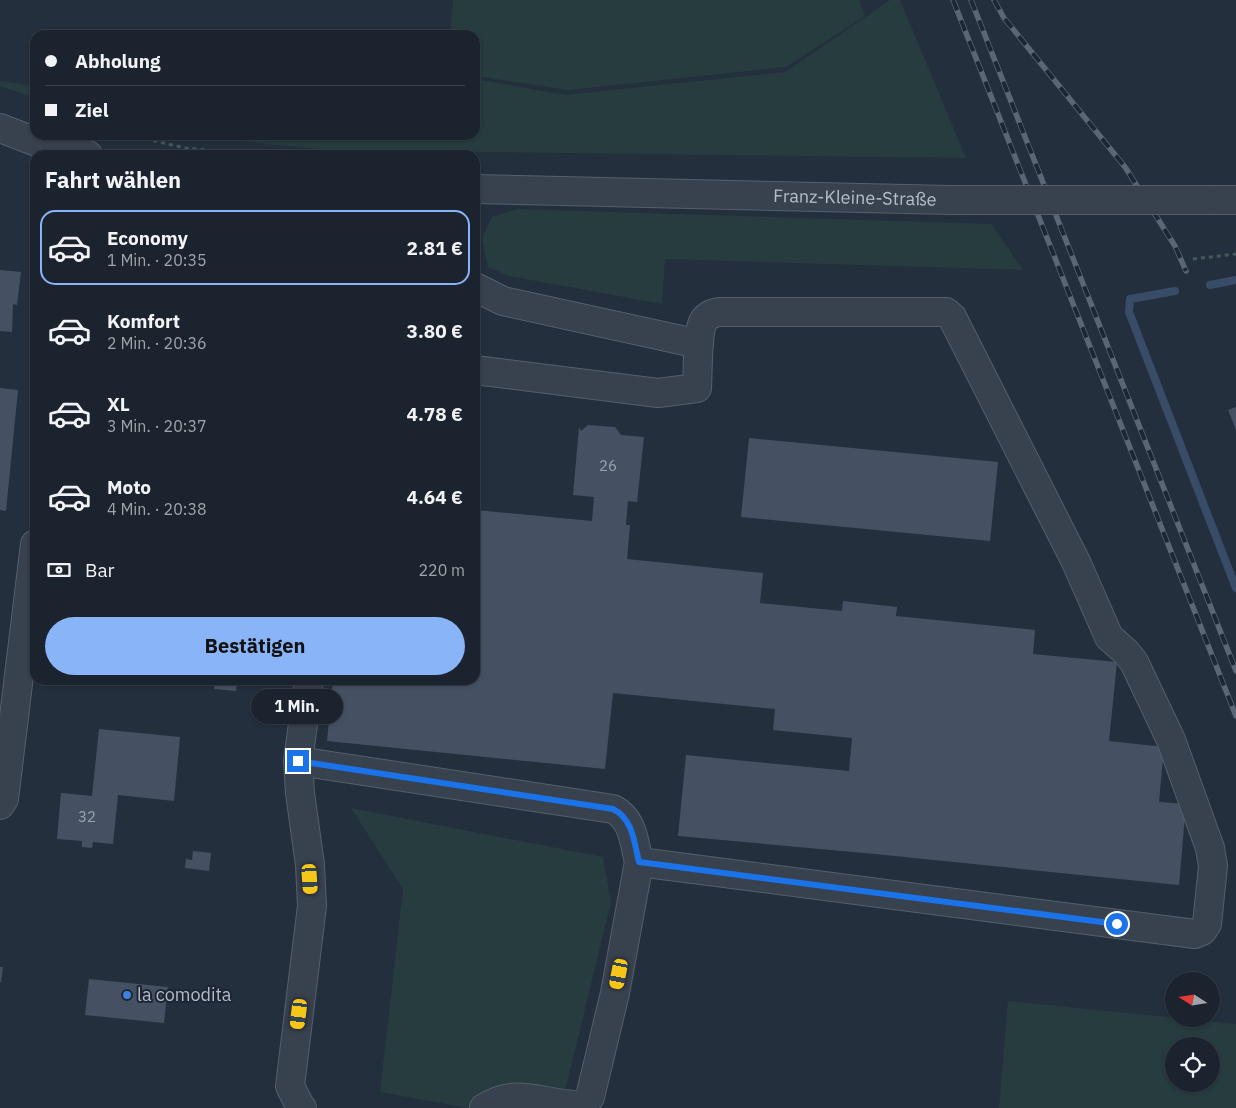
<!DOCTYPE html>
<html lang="de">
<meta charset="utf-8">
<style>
:root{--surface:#1b232e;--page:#242b36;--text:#f1f3f6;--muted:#a0a4aa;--line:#39404a;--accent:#8ab4f8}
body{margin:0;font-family:"IBM Plex Sans",sans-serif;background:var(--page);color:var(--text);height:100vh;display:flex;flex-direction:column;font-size:19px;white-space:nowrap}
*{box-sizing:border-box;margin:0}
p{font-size:16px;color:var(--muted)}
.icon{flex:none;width:28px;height:28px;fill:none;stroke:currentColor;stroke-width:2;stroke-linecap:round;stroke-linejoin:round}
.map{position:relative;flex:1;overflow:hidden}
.details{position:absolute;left:30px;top:150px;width:450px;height:535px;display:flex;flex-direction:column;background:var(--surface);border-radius:15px;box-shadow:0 1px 4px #0004,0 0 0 1px var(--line)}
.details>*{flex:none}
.top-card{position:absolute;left:30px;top:30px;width:450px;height:110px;border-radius:15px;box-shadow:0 1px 4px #0004,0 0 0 1px var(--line);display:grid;align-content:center;height:110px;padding:0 15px;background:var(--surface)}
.needle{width:32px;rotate:282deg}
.buttons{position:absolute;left:1165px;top:972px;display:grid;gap:10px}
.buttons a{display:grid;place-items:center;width:55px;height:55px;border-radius:50%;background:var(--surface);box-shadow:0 1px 4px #0004,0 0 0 1px var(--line);font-size:25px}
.end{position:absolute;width:22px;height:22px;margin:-11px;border:6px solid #1a73e8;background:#fff;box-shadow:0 0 0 2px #fff}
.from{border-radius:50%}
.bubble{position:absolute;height:35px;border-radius:18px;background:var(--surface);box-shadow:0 1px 4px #0004,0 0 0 1px var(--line);font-size:16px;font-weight:800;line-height:35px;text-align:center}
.car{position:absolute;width:15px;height:30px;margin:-15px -8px;border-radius:6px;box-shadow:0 0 4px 1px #0007;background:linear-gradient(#f5c518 24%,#345 0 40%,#f5c518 0 76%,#345 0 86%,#f5c518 0)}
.top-card b{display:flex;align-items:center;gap:18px;height:48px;font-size:19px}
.top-card b+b{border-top:1px solid var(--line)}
.top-card i{width:12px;height:12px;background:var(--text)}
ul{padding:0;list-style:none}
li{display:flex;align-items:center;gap:15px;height:75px;margin:0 10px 8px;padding:0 5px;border:2px solid transparent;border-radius:15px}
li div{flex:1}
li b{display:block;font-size:19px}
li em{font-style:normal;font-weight:800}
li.selected{border-color:var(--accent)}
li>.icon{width:45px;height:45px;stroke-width:1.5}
h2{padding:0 15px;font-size:22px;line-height:60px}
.pay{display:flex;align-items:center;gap:12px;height:55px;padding:0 15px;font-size:19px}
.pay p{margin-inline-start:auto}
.primary-button{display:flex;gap:10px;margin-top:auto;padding:10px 15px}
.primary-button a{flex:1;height:58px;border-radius:30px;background:var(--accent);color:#111;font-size:20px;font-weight:800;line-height:58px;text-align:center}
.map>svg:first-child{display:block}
.green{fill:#263c3f;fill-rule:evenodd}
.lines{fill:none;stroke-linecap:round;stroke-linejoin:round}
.stream{stroke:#394c67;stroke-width:8}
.building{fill:#455162}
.minor-casing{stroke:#565f6c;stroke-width:30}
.path{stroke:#44595c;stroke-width:3;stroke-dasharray:4 4;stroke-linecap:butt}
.minor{stroke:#38414e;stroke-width:28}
.rail-casing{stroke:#5a6575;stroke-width:5.5}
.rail{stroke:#1d2633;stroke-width:4;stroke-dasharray:11;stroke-linecap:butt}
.minor-bridge-casing{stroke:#565f6c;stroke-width:30;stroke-linecap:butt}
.minor-bridge{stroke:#38414e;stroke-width:28}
.route{stroke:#1a73e8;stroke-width:6}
.shop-dot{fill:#3f7fe0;stroke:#1d2633;stroke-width:2}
.labels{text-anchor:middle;stroke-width:4;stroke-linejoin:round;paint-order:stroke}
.number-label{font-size:15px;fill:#98a1af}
.street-label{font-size:18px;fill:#b4bcc9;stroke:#1d2633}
.poi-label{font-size:18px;fill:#b4bcc9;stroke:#1d2633;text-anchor:start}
</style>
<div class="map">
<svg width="1236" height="1108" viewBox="0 0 1236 1108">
<rect width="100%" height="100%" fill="#242f3e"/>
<g class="green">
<path d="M453,0H859L865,16L786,67L569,90L475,76V35H450Z"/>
<path d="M890,0H900L966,158L330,150L180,135H475V79L564,95L785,72Z"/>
<path d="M0,81L35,86V98L0,86Z"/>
<path d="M518,209L991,224L1023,270L665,259L662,304L509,276L488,267L482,239L492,217Z"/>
<path d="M351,808L603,857L611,902L565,1091L468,1108L380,1092L403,889Z"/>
<path d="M1008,1001L1236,1024V1108H999ZM1211,1046V1084H1174V1046Z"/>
</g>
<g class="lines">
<g class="stream">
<path d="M1210,285L1236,280"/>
<path d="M1175,291L1130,299L1129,312L1236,588"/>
</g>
</g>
<g class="building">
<path d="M0,270L21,272L17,305L13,304L12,332L0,331Z"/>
<path d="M0,388L18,390L6,511L0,510Z"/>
<path d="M1236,407V430L1228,410Z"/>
<path d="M588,425L615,427L621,435L644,437L637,502L628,501L626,525H630L627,559L763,573L760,603L842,611L843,601L897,607L896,616L1035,630L1033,654L1117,662L1109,741L1164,747L1159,802L1186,804L1179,885L875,854L678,836L686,755L849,771L852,738L773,730L775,709L613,693L605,769L327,741L333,680H475V510L592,521L594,497L573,495L579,427L581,431Z"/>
<path d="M749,438L998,462L990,541L741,517Z"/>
<path d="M215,680H237L236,691L214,689Z"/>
<path d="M99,729L180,737L174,801L118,795L113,844L93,842L92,848L82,847V841L57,839L61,793L92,796Z"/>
<path d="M193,851L211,853L209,871L185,868L186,859L192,860Z"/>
<path d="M0,967H3L1,982H0Z"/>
<path d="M89,979L168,987L164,1023L85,1015Z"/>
</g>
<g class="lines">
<defs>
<g id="minor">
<path d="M0,128L39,143L88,155"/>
<path id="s1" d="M475,189L950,200"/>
<path d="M1201,200H1236"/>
<path d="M475,287L503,301L699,344"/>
<path d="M298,761L613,809C633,819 634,842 639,862L1195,934L1202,931L1207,924L1213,866L1210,848L1171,740L1134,662L1126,652L1109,637L1076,562L952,317L946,312H719C713,313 706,316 703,322C697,334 698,373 697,388L658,393L475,370"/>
<path d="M0,805L4,799L35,544"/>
<path d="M302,1108L300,1106L290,1086L312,906L310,865L300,793L298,761L309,680"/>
<path d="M484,1108C519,1085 547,1107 584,1105L590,1097L615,993L639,862"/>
</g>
</defs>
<use href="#minor" class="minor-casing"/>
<g class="path">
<path d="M130,135L185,148L260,155"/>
<path d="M1193,259L1236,254"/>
</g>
<use href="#minor" class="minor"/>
<defs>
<g id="rail">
<path d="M953,0L1236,716"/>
<path d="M971,0L1236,671"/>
<path d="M994,0L1004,18L1125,167L1175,246L1186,271"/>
</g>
</defs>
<use href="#rail" class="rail-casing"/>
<use href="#rail" class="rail"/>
<defs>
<path id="minor-bridge" d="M950,200H1201"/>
</defs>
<use href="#minor-bridge" class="minor-bridge-casing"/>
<use href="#minor-bridge" class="minor-bridge"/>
</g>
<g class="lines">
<path class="route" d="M298,761L613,809C633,819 634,842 639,862L1117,924"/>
</g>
<circle class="shop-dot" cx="127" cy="995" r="5"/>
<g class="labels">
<g class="number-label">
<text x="608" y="471">26</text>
<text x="87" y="822">32</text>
</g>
<g class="street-label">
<text dy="6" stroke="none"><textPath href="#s1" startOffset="380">Franz-Kleine-Straße</textPath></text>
</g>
<g class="poi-label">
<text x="137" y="1001">la comodita</text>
</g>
</g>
</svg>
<div class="buttons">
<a><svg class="needle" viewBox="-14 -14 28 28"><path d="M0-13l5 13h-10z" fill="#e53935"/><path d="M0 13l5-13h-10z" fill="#a0a4aa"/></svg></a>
<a><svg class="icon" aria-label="locate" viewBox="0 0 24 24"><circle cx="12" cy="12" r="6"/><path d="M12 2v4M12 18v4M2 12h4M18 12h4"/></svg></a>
</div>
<i class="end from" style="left:1117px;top:924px"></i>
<i class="end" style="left:298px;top:761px"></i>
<div class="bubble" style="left:251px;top:689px;width:92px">1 Min.</div>
<i class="car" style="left:310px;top:879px;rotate:176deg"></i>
<i class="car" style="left:619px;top:974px;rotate:191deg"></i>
<i class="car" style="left:299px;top:1014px;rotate:187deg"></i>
<div class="top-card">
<b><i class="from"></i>Abholung</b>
<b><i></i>Ziel</b>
</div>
<section class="details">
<h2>Fahrt wählen</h2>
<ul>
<li class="selected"><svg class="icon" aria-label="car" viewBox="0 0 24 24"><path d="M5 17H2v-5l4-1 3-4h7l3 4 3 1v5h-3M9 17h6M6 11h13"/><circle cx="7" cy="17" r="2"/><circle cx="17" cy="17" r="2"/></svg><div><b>Economy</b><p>1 Min. · 20:35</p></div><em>2.81 €</em></li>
<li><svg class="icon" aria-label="car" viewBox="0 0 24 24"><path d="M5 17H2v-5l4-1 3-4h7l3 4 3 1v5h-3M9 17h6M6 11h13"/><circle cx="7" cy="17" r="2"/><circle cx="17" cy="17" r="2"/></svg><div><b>Komfort</b><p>2 Min. · 20:36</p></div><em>3.80 €</em></li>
<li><svg class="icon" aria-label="car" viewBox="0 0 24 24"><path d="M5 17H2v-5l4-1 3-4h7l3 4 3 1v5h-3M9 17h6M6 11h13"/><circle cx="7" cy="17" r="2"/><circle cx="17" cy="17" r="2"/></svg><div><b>XL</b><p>3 Min. · 20:37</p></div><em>4.78 €</em></li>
<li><svg class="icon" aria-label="car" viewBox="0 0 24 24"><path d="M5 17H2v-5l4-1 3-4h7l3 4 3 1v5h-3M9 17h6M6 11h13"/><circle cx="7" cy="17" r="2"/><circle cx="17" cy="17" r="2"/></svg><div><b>Moto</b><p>4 Min. · 20:38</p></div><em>4.64 €</em></li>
</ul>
<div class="pay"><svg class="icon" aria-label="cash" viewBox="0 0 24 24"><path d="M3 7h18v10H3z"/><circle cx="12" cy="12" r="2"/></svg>Bar<p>220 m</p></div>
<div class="primary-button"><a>Bestätigen</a></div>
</section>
</div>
